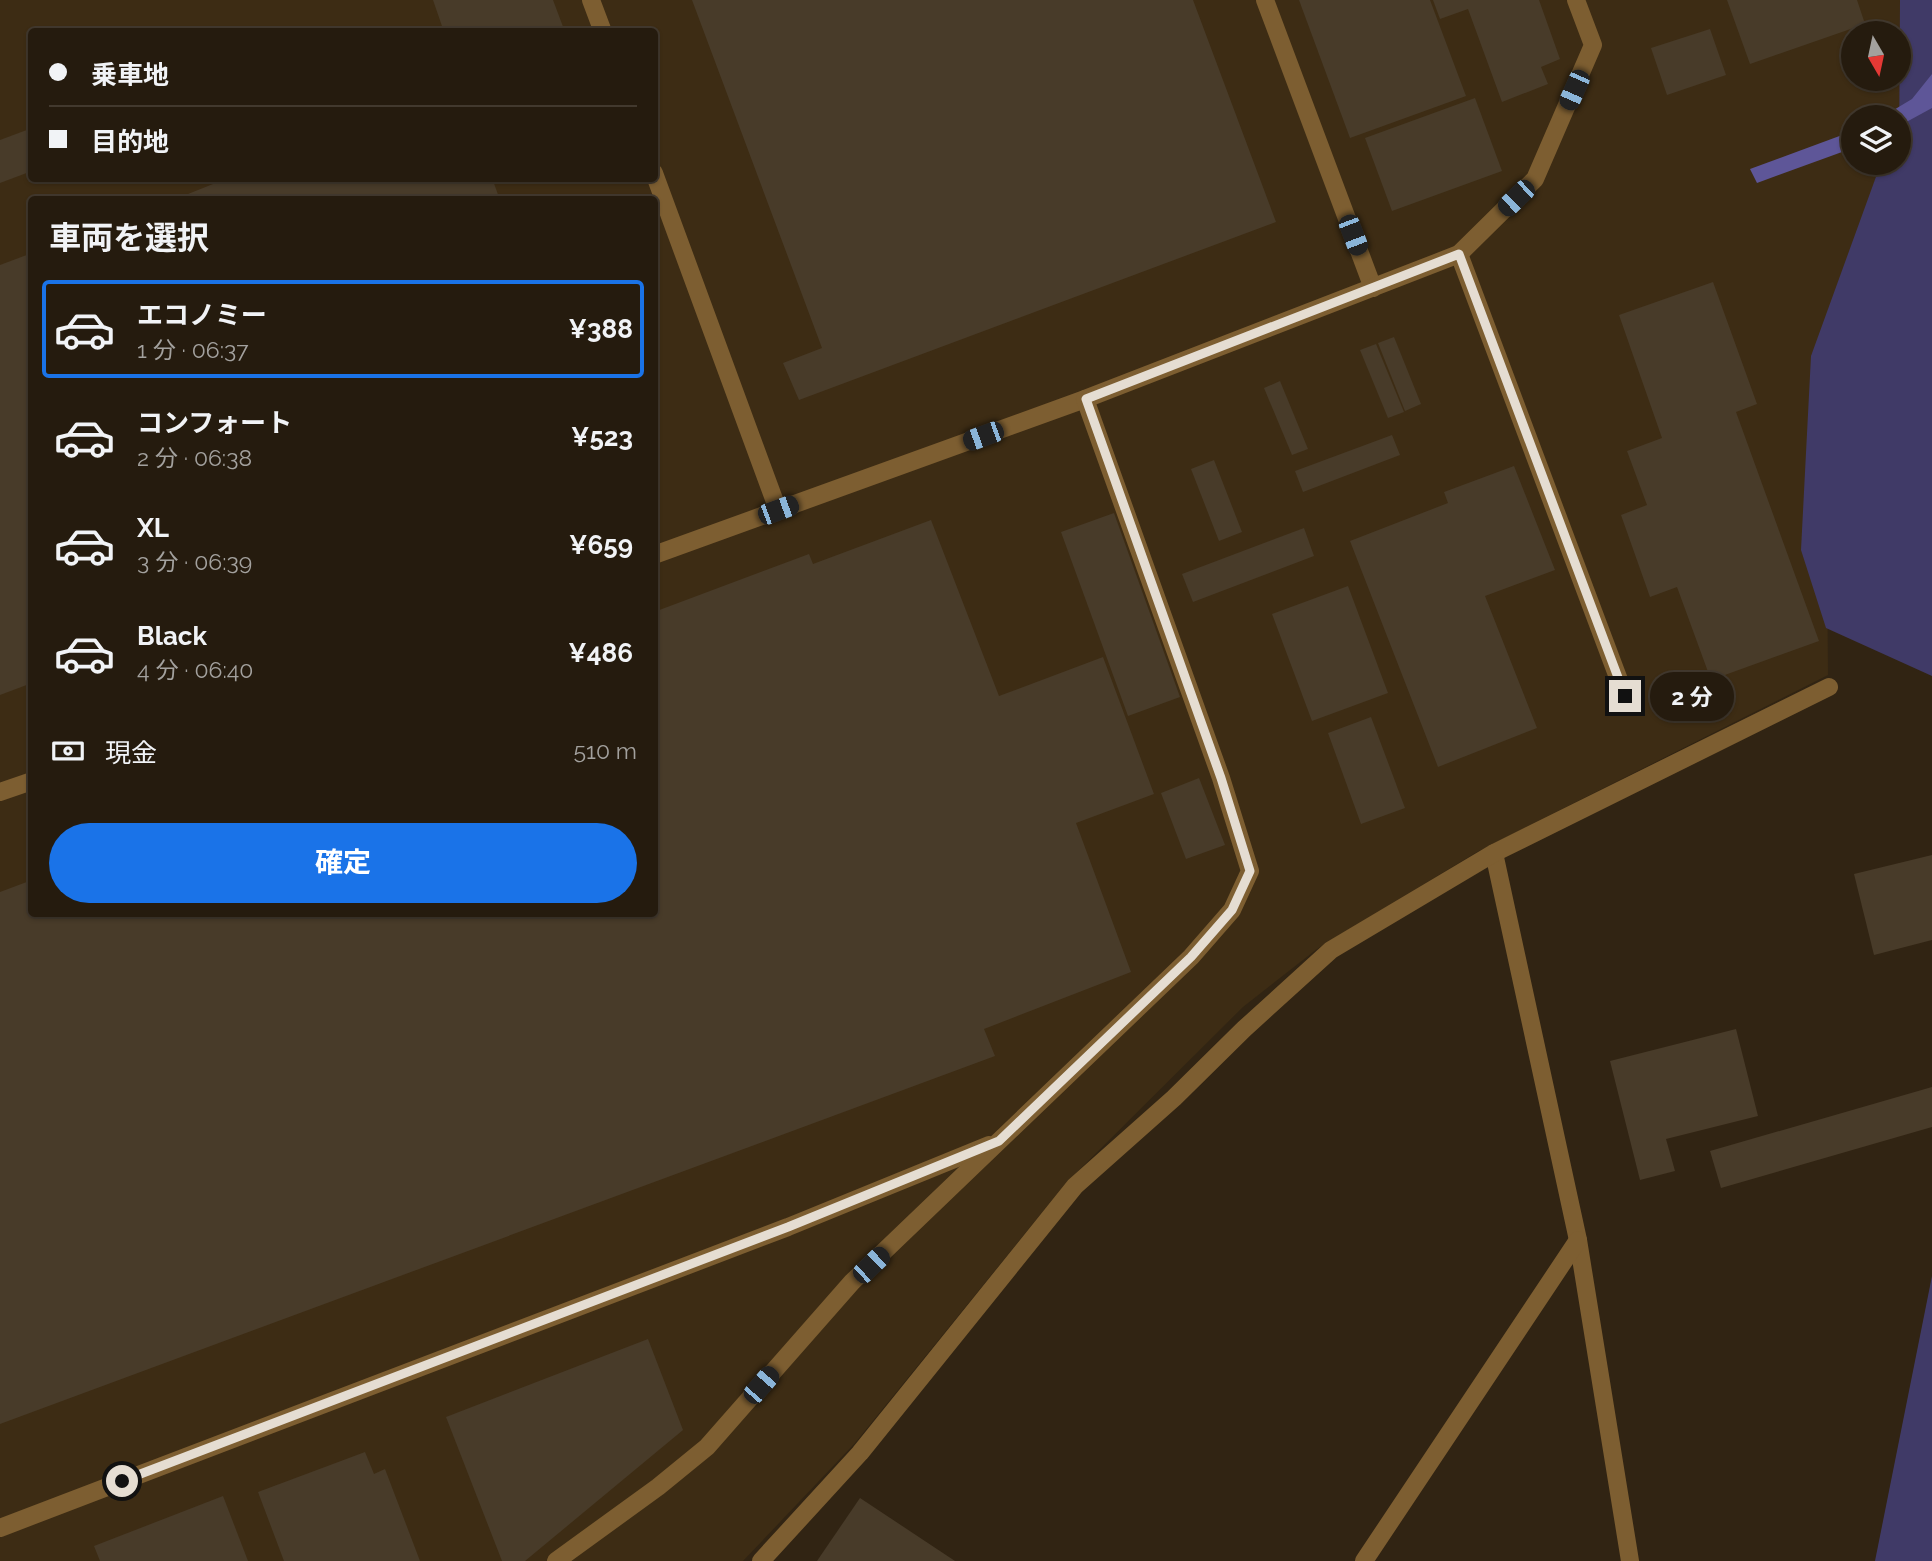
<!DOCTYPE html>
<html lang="ja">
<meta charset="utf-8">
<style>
:root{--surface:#251b0e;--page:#2d2417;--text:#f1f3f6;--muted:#a3a19e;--line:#42392e;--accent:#1a73e8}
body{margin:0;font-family:Raleway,"Noto Sans JP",sans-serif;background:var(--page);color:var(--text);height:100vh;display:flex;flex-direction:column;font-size:26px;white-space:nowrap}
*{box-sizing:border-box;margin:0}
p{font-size:23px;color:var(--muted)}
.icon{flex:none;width:38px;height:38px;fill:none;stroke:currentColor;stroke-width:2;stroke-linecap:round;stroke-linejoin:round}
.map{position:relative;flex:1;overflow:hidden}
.panel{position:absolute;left:28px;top:196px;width:630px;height:721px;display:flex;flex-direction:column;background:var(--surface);border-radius:7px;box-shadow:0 2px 5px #0004,0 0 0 2px var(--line)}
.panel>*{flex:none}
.top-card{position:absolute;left:28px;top:28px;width:630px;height:154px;border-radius:7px;box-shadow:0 2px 5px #0004,0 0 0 2px var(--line);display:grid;align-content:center;height:154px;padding:0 21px;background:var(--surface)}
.needle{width:46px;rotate:171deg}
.tools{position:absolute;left:1841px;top:21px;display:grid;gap:14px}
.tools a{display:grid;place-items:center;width:70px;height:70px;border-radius:50%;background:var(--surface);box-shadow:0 2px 5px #0004,0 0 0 2px var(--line);font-size:35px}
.end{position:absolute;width:32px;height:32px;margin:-16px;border:9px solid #e5ddd2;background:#111;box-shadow:0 0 0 4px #111}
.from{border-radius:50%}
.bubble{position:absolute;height:49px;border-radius:24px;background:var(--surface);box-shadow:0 2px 5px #0004,0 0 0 2px var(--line);font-size:23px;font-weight:700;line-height:49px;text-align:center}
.car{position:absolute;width:21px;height:42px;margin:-21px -10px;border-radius:9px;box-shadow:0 0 5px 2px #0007;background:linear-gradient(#222 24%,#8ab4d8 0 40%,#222 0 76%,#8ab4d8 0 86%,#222 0)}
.top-card b{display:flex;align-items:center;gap:24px;height:66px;font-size:26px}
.top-card b+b{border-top:2px solid var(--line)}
.top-card i{width:18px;height:18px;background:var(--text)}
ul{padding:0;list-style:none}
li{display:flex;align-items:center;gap:21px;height:98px;margin:0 14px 10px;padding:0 7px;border:4px solid transparent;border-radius:7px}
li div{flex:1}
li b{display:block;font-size:26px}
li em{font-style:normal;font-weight:700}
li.on{border-color:var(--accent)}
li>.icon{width:63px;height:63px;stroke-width:1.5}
h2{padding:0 21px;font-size:32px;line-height:84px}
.pay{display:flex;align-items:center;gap:18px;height:77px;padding:0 21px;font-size:26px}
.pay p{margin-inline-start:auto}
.cta{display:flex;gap:14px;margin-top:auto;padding:14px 21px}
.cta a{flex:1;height:80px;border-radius:42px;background:var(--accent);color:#fff;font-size:28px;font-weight:700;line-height:80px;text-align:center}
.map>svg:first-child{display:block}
.built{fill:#3d2c14;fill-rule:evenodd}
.green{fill:#403a67}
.water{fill:#5e5698}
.building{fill:#483b29}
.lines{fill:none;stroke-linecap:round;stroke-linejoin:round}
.minor{stroke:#7d5e31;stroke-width:18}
.route{stroke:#e5ddd2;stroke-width:9}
</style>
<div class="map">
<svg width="1932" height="1561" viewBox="0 0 1932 1561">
<rect width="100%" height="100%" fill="#312413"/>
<path class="built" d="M0,0H1932V275L1826,427L1828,675L1477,852L1317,949L1243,1007L1066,1183L855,1443L743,1561H0ZM32,32H654V178H32ZM1853,33H1899V79H1853ZM1853,117H1899V163H1853ZM32,200H654V914H32Z"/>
<g class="green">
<path d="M1900,0H1932V676L1826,628L1801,550L1811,356L1881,163H1899Z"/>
<path d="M1932,1276V1561H1875Z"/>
</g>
<g class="water">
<path d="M1932,74V108L1899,126V117H1882L1912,99Z"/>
<path d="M1853,131V148L1757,183L1750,169Z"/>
</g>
<g class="building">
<path d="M433,0H553L565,32H444Z"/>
<path d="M692,0H1193L1276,222L799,400L783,363L822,348Z"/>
<path d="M1299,0H1430L1466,96L1350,138Z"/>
<path d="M1433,0H1539L1560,59L1541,67L1548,84L1502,102L1468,9L1440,19Z"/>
<path d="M1727,0H1857L1865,24L1750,64Z"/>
<path d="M1710,29L1726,75L1667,95L1651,48Z"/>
<path d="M1475,98L1502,171L1392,211L1365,138Z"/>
<path d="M32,128V171L0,183V140Z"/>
<path d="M228,178H492L500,200H173Z"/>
<path d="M32,253V683L0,695V265Z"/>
<path d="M1713,282L1757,404L1736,412L1819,641L1711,680L1677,587L1650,597L1621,515L1647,505L1627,451L1662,438L1619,315Z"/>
<path d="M1394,337L1421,404L1405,411L1378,343Z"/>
<path d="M1376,344L1404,412L1388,418L1360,350Z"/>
<path d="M1280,381L1308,449L1292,455L1264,388Z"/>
<path d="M1392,435L1400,455L1303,492L1295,471Z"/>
<path d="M1214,460L1242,532L1219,541L1191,469Z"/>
<path d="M1514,466L1555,570L1485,596L1537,728L1438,767L1350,541L1448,503L1444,492Z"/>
<path d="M1114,513L1180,697L1128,716L1061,532Z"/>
<path d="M931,520L999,696L1103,657L1154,794L1076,823L1131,972L984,1029L995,1056L0,1424V892L32,880V914H654V612L809,554L813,564Z"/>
<path d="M1304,528L1314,556L1193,602L1182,574Z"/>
<path d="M1348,586L1388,693L1312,721L1272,614Z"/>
<path d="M1371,717L1405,808L1361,824L1328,733Z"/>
<path d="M1199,778L1225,845L1186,859L1161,793Z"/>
<path d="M1932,855V940L1874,955L1854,874Z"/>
<path d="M1736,1029L1758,1116L1666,1139L1675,1171L1640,1180L1610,1061Z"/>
<path d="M1932,1087V1127L1721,1188L1710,1151Z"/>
<path d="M648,1339L683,1430L525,1561H502L446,1417Z"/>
<path d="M365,1452L374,1474L385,1469L420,1561H284L258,1492Z"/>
<path d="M223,1496L248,1561H100L94,1546Z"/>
<path d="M860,1498L955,1561H817Z"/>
</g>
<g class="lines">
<g class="minor">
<path d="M591,0L603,32"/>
<path d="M1265,0L1373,288"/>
<path d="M654,173L778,510"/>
<path d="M1459,254L1625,696"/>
<path d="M654,555L1085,399L1459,254L1535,179L1593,45L1576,0"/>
<path d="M0,792L32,781"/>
<path d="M1494,853L1578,1240L1630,1561"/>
<path d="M0,1528L788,1227L989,1145"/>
<path d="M556,1561L658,1487L707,1447L852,1282L1191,957L1232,910L1250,871L1221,778L1085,399"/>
<path d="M761,1561L860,1453L1075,1186L1174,1098L1244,1029L1331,950L1494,853L1829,687"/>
<path d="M1364,1561L1578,1240"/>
</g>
</g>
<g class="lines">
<path class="route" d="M122,1481L788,1227L999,1141L1191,957L1232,910L1250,871L1221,778L1086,399L1459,254L1625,696"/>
</g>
</svg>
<div class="tools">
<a><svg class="needle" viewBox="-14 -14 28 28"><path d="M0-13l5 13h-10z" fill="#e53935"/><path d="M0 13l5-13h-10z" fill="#a3a19e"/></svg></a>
<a><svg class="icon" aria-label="layers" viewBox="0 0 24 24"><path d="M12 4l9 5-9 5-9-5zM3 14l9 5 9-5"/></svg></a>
</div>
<i class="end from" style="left:122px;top:1481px"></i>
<i class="end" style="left:1625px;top:696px"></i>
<div class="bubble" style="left:1650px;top:672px;width:84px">2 分</div>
<i class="car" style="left:1574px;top:90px;rotate:204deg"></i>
<i class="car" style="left:1516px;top:198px;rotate:226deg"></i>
<i class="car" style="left:1353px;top:235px;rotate:159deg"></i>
<i class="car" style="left:983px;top:436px;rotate:250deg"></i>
<i class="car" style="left:778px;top:510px;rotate:70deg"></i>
<i class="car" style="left:871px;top:1265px;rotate:46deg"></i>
<i class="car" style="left:761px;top:1385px;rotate:41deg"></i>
<div class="top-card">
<b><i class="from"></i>乗車地</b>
<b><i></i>目的地</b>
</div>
<section class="panel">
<h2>車両を選択</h2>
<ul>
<li class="on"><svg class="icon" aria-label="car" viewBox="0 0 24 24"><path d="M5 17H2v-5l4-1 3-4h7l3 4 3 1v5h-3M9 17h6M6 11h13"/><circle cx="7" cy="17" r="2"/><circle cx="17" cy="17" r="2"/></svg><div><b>エコノミー</b><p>1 分 · 06:37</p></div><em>¥388</em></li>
<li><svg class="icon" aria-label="car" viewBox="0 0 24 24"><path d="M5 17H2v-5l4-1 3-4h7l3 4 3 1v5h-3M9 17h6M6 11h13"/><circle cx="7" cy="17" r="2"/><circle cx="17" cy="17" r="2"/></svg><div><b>コンフォート</b><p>2 分 · 06:38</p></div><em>¥523</em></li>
<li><svg class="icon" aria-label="car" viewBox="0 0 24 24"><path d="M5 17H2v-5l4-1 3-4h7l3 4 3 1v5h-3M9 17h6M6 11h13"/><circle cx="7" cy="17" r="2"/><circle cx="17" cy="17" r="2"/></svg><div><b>XL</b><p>3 分 · 06:39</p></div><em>¥659</em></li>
<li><svg class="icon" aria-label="car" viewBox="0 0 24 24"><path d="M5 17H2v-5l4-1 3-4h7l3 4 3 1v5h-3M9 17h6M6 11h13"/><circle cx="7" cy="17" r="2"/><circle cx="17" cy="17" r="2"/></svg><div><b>Black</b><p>4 分 · 06:40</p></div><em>¥486</em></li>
</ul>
<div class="pay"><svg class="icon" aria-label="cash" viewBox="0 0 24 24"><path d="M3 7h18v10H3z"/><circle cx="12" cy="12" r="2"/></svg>現金<p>510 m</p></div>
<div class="cta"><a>確定</a></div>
</section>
</div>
